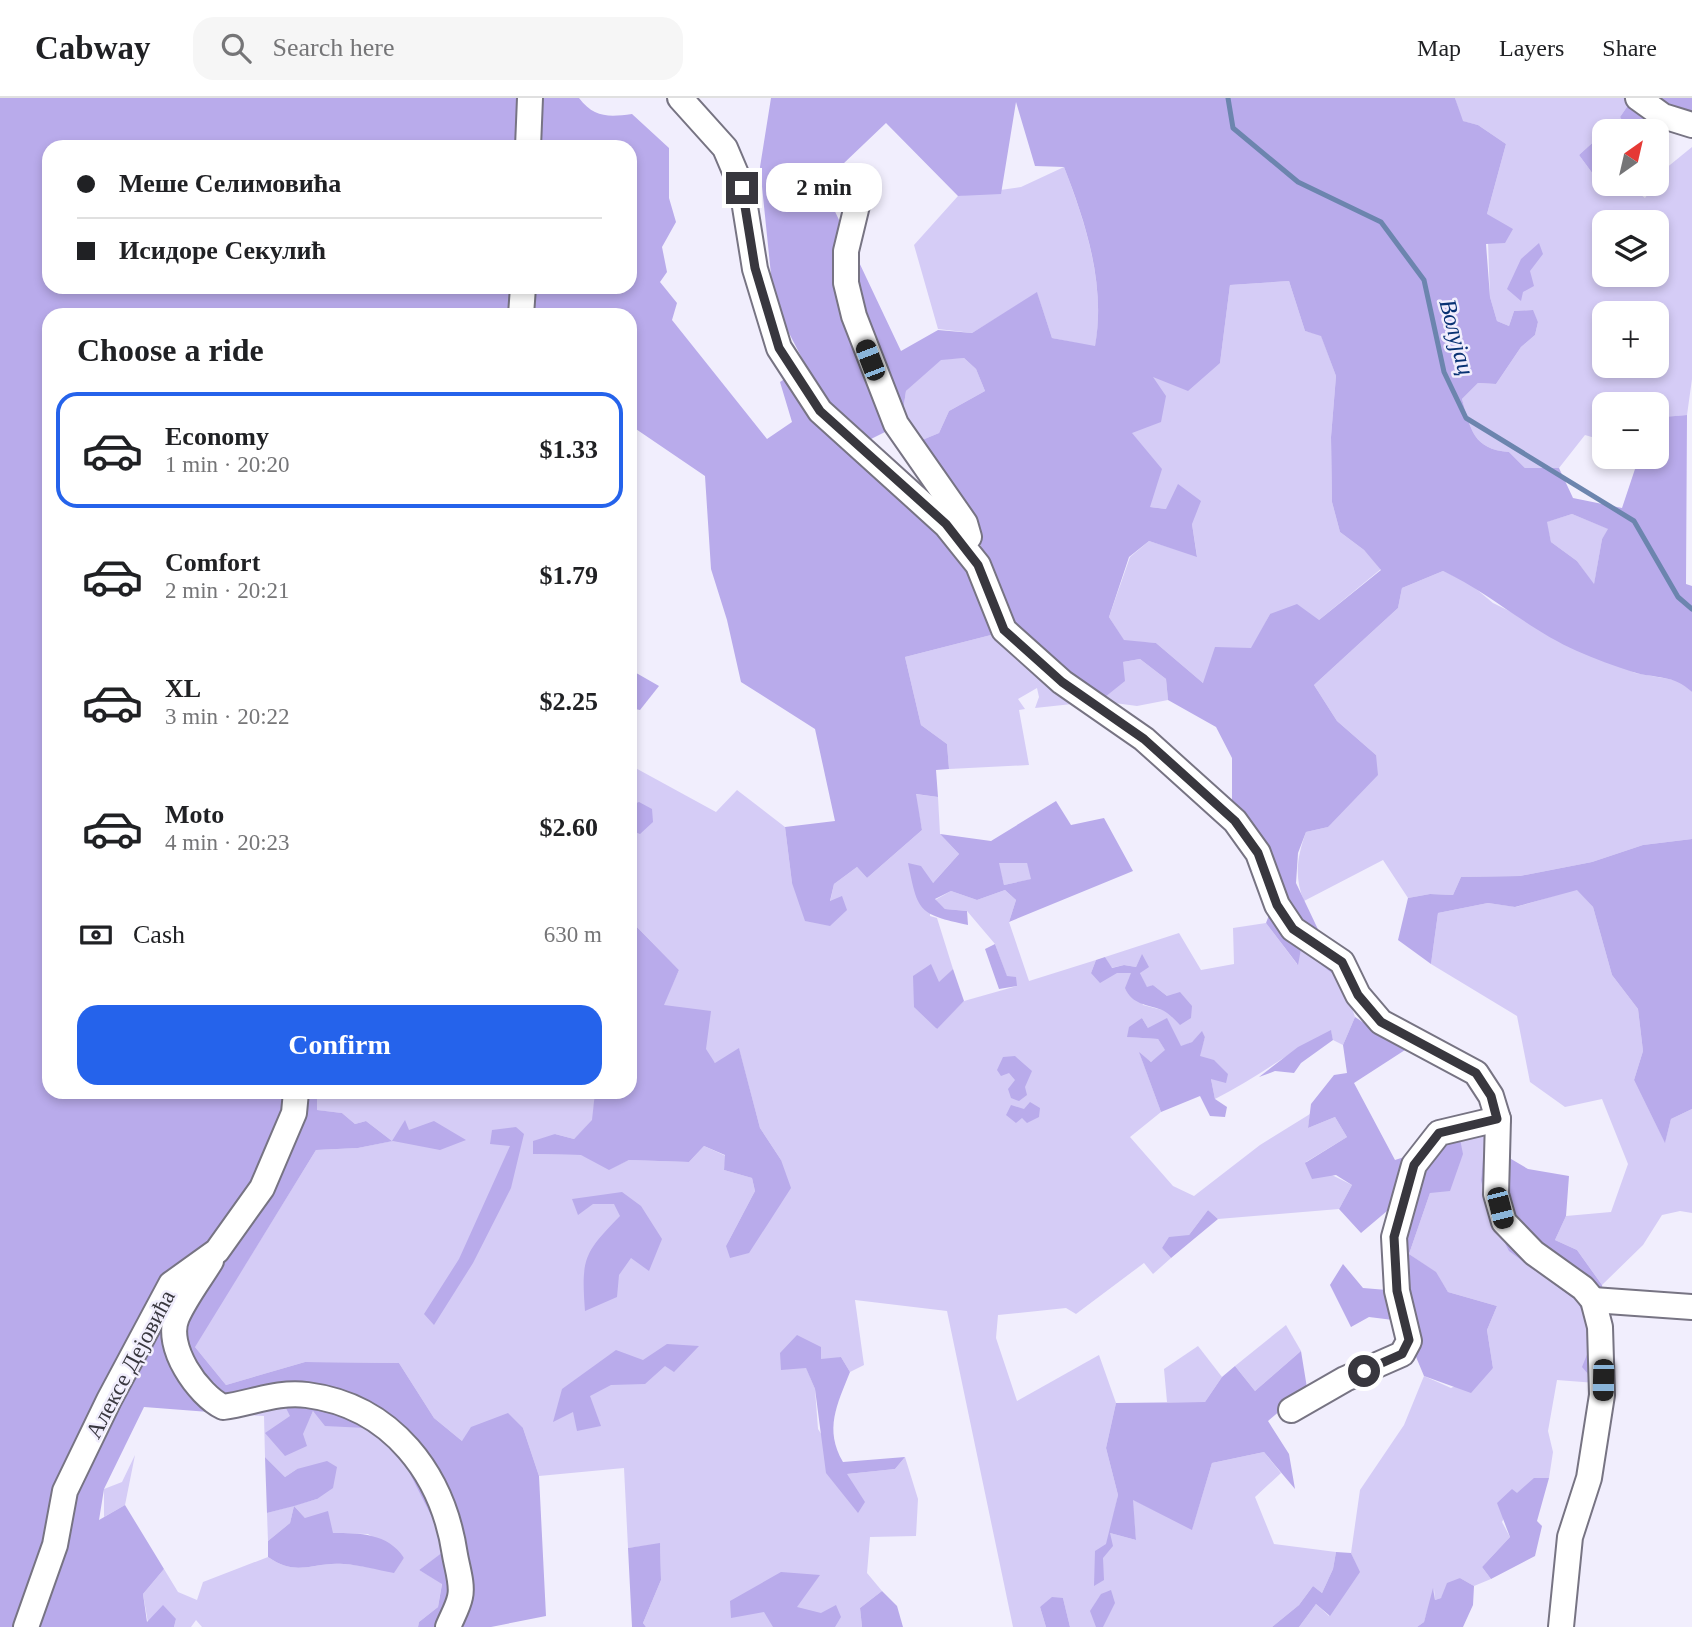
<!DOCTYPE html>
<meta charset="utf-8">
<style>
:root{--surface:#fff;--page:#f6f6f6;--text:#202124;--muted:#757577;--line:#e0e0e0;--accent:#2563eb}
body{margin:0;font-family:Georgia,serif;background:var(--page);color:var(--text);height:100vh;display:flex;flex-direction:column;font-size:26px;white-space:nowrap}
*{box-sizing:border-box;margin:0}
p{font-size:23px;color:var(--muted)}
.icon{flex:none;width:38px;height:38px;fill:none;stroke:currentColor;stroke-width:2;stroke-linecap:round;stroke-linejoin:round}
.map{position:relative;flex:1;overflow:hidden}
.sheet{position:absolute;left:42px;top:210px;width:595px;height:791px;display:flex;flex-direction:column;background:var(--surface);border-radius:21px;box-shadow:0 4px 10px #0003}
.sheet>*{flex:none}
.top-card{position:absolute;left:42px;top:42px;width:595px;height:154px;border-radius:21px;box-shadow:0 4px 10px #0003;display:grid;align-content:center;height:154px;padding:0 35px;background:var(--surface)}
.needle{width:46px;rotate:34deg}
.fabs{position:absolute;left:1592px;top:21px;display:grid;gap:14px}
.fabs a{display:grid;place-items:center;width:77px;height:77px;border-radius:14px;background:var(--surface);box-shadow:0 4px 10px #0003;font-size:35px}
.end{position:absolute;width:32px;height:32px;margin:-16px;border:9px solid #38373e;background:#fff;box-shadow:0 0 0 4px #fff}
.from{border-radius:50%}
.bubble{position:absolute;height:49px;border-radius:21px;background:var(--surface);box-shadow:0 4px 10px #0003;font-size:23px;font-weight:700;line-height:49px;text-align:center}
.car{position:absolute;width:21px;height:42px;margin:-21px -10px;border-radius:9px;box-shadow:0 0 5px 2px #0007;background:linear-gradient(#222 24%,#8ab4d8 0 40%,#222 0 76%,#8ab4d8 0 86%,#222 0)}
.top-card b{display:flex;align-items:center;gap:24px;height:66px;font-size:26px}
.top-card b+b{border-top:2px solid var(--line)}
.top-card i{width:18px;height:18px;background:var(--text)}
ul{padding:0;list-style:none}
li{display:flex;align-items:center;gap:21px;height:116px;margin:0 14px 10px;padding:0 21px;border:4px solid transparent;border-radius:21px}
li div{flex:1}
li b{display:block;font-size:26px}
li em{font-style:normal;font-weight:700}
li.current{border-color:var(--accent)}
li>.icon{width:63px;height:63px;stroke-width:1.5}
h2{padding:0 35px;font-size:32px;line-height:84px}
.pay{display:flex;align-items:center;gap:18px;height:77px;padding:0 35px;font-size:26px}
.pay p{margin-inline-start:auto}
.primary-button{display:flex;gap:14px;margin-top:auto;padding:14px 35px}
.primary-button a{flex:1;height:80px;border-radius:21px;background:var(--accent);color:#fff;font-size:28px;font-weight:700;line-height:80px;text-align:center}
header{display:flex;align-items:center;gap:42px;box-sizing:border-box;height:98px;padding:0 35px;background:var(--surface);border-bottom:2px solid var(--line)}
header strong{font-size:33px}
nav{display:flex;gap:38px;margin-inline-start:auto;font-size:24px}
.search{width:490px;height:63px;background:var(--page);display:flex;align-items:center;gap:18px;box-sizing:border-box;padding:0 24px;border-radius:21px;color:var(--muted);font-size:26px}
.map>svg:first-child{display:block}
.green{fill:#d5ccf6;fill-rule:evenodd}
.forest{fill:#b9abeb;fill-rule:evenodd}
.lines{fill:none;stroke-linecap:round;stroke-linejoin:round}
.stream{stroke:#6c85ae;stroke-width:5}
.minor-casing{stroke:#777483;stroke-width:28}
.minor{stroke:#fff;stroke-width:24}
.route{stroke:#38373e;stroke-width:9}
.labels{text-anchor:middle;stroke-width:5;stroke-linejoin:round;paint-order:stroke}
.street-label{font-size:23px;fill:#38373e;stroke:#f1eefd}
.water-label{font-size:24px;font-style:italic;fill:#083273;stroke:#f1eefd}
</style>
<header>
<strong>Cabway</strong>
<div class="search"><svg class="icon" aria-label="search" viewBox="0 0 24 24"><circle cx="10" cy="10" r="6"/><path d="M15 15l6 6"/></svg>Search here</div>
<nav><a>Map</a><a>Layers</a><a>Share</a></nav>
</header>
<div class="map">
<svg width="1692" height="1529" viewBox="0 0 1692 1529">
<rect width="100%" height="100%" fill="#f1eefd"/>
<g class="green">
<path d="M1455,0H1623L1629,6L1620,19L1629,33H1605V42L1600,38L1579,57L1593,76L1605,71V86H1627L1645,100L1665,71L1692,49V281L1687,317L1664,319L1657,327V306H1605V343L1585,337L1559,370H1525L1509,354C1473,351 1471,332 1462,301L1478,285L1496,286L1521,249L1535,237L1538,224L1532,212L1514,213L1509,228L1497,223L1490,199L1487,116L1506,46L1478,27L1462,23ZM1605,124H1657V177H1605ZM1605,215H1657V268H1605Z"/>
<path d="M1064,69C1086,126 1106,188 1095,249L1052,240L1037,195L972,235L938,231L914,147L958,98L1021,89Z"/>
<path d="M1289,183L1305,233L1321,237L1336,278L1331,339L1332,404L1340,434L1364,452L1381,471L1319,522L1270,516L1252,550L1203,585L1156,545L1124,543L1109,519L1130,459L1149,443L1197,458L1192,426L1166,411L1150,409L1131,335L1152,278L1220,265L1230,187Z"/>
<path d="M964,260L976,271L985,293L949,313L939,335L915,345L901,326L906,293L941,261Z"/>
<path d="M1572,416L1609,431L1602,441L1594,487L1577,463L1551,444L1546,424Z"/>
<path d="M1443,473L1469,485L1493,505L1635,575L1680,583L1692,594V741L1643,747L1592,764L1520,778L1461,779L1453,797L1430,796L1408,800L1383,762L1304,803C1294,779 1297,759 1306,734L1328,729L1376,657L1337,623L1314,587L1398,510L1402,490Z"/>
<path d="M991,537L1025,568L1100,603L1123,564L1140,561L1166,581L1168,602L1137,608L1100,603L1035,610L1039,599L1037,590L1018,601L1025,611L1019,612L1029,667L949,671L947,646L921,627L905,559Z"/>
<path d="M630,667L716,714L737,692L785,729L792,785L830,804L834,786L857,769L867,780L922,732L915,696L938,699L940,736L959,756L932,786L930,818L937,820L953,871L939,885L936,931L964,903L1017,888L1007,879L995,846L967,813L945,811L935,802L951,793L977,802L1005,792L1016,802L1009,824L1029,883L1096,862L1091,875H1131L1143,907L1166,913L1167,898L1153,887L1147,890L1140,875L1142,857L1136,869L1124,867L1111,870L1105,859L1179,835L1201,872L1234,866L1233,830L1266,825L1297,866L1301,851L1343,884L1355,919L1343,947L1333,942L1331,933C1290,953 1257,980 1215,1001L1211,981L1199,958L1205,939L1202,934L1192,944L1181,949L1148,930L1142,920L1128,939L1158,941L1166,953L1151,964L1140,956L1161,1014L1130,1039L1173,1088L1194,1098L1260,1047L1310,1016L1308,1030L1335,1019L1347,1039L1306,1064L1352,1087L1339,1111L1218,1121L1208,1112L1189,1137L1162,1150L1171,1160L1153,1176L1144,1165L1076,1216L1066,1210L998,1217L996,1240L1017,1303L1099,1257L1116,1305L1106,1350L1118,1397L1110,1435L1136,1442L1132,1401L1192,1431L1212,1365L1264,1354L1281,1375L1255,1399L1274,1446L1336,1454L1333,1471L1322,1495L1313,1488L1299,1507L1272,1529H1070L1063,1500L1040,1509L1046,1529H1013L947,1213L855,1202L864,1267L850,1274L841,1259L806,1269L815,1291L818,1331L847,1376L895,1371L905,1359L918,1401L916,1438L870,1439L867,1475L882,1493L860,1510L862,1529H646L643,1525L661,1482L660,1446L628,1450L624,1370L539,1378L523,1330L462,1343L434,1320L399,1265L305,1264L226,1287L195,1249L193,1239L245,1167L316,1052L358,1050L392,1043L366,1023L355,1026L342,1015L316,1012L317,994H595L593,1022L574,1041L555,1036L533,1056L582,1057L609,1071L629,1062L689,1064L704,1048L726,1058L724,1072L752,1080L755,1093L726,1148L781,1062L760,1030L739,951L716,966L663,907L679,872L630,822Z"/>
<path d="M1027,764L1032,781L1004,787L998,765Z"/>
<path d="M1577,791L1593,809L1612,877L1638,911L1643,953L1634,982L1665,1044L1671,1021L1692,1011V1115L1680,1113L1662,1117L1643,1147L1602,1187L1577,1152L1555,1142L1566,1118L1611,1114L1628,1066L1602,1001L1565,1009L1530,984L1517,918L1431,866L1438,815L1488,805L1516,809Z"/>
<path d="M1487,1031L1481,1082L1577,1203L1594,1239L1596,1285L1557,1282L1548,1333L1553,1354L1549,1380C1522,1381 1513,1402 1502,1424L1510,1439L1482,1469L1491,1481L1474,1488L1460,1480L1441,1500L1435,1502L1434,1491L1424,1524L1417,1529H1299L1316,1506L1329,1518L1359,1474L1351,1455L1360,1392L1404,1327L1424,1278L1451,1290L1493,1270L1487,1232L1497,1208L1448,1194L1435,1174L1409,1156L1430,1095L1460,1041Z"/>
<path d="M1286,1227L1301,1253L1255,1293L1235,1268Z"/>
<path d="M1198,1248L1222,1279L1205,1304H1167L1164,1271Z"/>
<path d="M284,1304L302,1336L313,1313C329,1318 349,1322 365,1329C404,1347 434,1414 444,1454L419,1472L442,1485L438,1509L419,1524L418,1529H202L196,1522L191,1529H174L176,1521L148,1525L143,1496L164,1471L178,1494L197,1502L203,1484L268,1459C298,1480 313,1463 344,1466C360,1467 377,1471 394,1474L404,1460L368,1436L333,1435L305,1420L294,1408L290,1425L268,1443L267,1415L317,1401L297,1371L285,1379L265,1359L264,1318L248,1317Z"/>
<path d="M135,1357L125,1407L104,1419V1391L122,1384Z"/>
</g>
<g class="forest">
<path d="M0,0H579C594,20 609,19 632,16L669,50V100L676,124L662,149L667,174L660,184L677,205L672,222L767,341L792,324L780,284L789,278L935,428L978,491L991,537L905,559L921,627L947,646L949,671L936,672L938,699L916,696L922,732L867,780L857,769L834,786L830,803L842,798L847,812L830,828L805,823L792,785L785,729L835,723L815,631L741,584L727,522L711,471L705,378L630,327V217H49V994H317V1012L342,1015L355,1026L366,1023L392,1043L405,1022L409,1032L434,1023L466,1042L440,1052L393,1043L358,1050L316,1052L195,1249L226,1287L305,1264L399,1265L434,1320L462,1343L471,1329L508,1315L523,1330L539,1378L546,1518L491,1529H418L419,1524L438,1509L442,1486L419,1472L443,1454L439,1433L399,1354L366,1330L325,1328L313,1313L303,1336L307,1348L285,1358L265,1335L290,1318L283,1304L248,1317L144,1309L104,1391L99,1422L125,1407L164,1471L143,1496L147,1524L163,1507L176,1521L174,1529H0ZM49,49H630V189H49Z"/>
<path d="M771,0H1455L1463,23L1478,27L1506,46L1487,116L1513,131L1505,145L1486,146L1490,199L1497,223L1509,228L1514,213L1533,212L1538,224L1535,237L1521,249L1496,286L1478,285L1462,301C1471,332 1473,351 1509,354L1525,370H1559L1573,400L1622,410L1639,359H1657V327L1663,319L1687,317L1686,486L1692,488V594C1673,576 1656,581 1633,574C1614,568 1595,561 1577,553C1529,532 1490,495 1443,473L1402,490L1398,510L1314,587L1337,623L1376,657L1378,677L1328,729L1306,734L1298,755L1296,785L1343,884L1301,851L1298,867L1266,825L1278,793L1232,706V660L1216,629L1168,602L1166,581L1140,561L1123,564L1125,583L1100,603L1008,519L972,425L915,345L939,335L949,313L985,293L976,271L964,260L941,262L906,293L901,326L869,342L822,299L774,206L760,69ZM1016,4L1035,68L1064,69C1086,125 1106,188 1095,248L1052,240L1037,194L972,235L938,232L901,253L822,86L886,25L958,98L1001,96ZM1289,183L1305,233L1321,238L1336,278L1331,339L1332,404L1340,434L1364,452L1381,472L1319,522L1297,506L1270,516L1251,550L1215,549L1203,585L1156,545L1124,542L1109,519L1129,459L1149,443L1197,459L1192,426L1201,403L1178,386L1166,411L1150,409L1162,371L1132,335L1161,324L1166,298L1153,279L1188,293L1220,265L1230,187ZM1572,416L1608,431L1602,441L1594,486L1577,463L1551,444L1547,424Z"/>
<path d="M1623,0H1692V32L1650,17L1629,33L1620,19L1629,6Z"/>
<path d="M1600,38L1605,42V57L1599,62L1605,71L1593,76L1579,57Z"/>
<path d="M1539,145L1543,156L1530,173L1534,188L1523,194L1521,203L1507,191L1521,161Z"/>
<path d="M631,572L659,588L640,612L630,610Z"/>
<path d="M1056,703L1071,727L1104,720L1133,773L1009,824L1016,802L1005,792L977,802L951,793L935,801L945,811L967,813L968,827C918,816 918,814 908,765L921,768L933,785L959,756L940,736L991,743ZM999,765H1027L1031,781L1004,787Z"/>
<path d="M639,704L652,711L653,724L640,736L630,732L636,715L634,706Z"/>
<path d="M1692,741V1011L1671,1021L1665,1045L1634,982L1643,953L1638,911L1612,877L1593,809L1577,792L1515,809L1488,805L1438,815L1431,866L1398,842L1408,800L1430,796L1453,797L1461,779L1520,778L1592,764L1643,747Z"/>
<path d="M630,822L679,872L664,907L711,913L706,951L715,965L739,950L760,1030L781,1062L791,1090L749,1155L730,1160L726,1148L755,1093L752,1080L724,1072L725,1057L704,1048L689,1064L629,1062L609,1072L581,1057L533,1056V1043L555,1036L574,1041L592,1022L595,994H630Z"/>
<path d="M995,846L1007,878L1016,879L1017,888L999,891L985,851Z"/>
<path d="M1142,856L1149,869L1140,875L1147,889L1153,887L1167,898L1180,894L1192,908L1191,920L1180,927C1175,922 1169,915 1162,912C1147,906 1132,907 1125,890L1131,875H1117L1100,885L1091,875L1096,862L1105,859L1112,870L1124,867L1136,869Z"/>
<path d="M931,866L939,884L953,871L964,903L937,931L914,909L913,878Z"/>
<path d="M1355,919L1405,952L1354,985L1395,1062L1460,1041L1463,1056L1450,1093L1430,1095L1409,1156L1436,1174L1448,1194L1497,1208L1487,1232L1493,1270L1471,1295L1424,1278L1401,1223L1369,1219L1351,1229L1330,1187L1343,1166L1363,1190L1387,1192V1113L1361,1135L1339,1111L1352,1087L1336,1077L1312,1081L1305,1065L1347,1039L1335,1019L1308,1030L1311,1006L1334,977L1347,975L1343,947Z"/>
<path d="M1142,920L1148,930L1167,920L1181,948L1192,944L1202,933L1205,939L1200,958L1214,962L1228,976L1226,985L1211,981L1215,1001L1227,1009L1225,1019L1210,1018L1200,998L1161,1014L1139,954L1151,964L1165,952L1158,941L1127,939L1129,929Z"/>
<path d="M1331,932L1333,942L1301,965L1294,975L1275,973L1259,979L1298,949Z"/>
<path d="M1015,958L1032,973L1025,989L1027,997L1019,1003L1011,1000L1008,991L1015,982L1009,975L1001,978L997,972L1003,959Z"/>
<path d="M1030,1004L1040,1010L1039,1019L1027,1025L1022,1020L1016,1025L1006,1017L1011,1007L1024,1011Z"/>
<path d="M516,1029L524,1036L511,1090L473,1165L434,1227L424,1216L459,1161L510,1048L490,1046L492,1032Z"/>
<path d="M1506,1058L1528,1071L1569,1078L1566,1118L1555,1142L1577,1152L1602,1187L1607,1220L1596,1285L1582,1269L1594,1239L1577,1203L1509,1153L1488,1112L1481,1082L1483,1061Z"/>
<path d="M622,1094L641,1108L662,1141L649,1173L631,1160L619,1177L617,1199L585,1213C581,1160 584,1155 620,1118L614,1106H593L578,1117L572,1101Z"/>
<path d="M1208,1112L1218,1121L1171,1160L1162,1150L1169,1139L1189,1137Z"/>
<path d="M797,1237L821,1249V1261L841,1259L850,1274C837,1307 824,1331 843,1364L905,1359L895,1371L847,1376L865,1404L858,1415L826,1375L815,1291L806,1270L781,1272L780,1255Z"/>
<path d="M667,1246L699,1248L674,1274L665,1268L645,1286L611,1287L590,1298L601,1328L577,1333L573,1314L553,1324L562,1291L616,1252L643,1262Z"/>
<path d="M1301,1253L1307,1290L1268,1323L1289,1356L1295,1391L1264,1354L1212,1365L1192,1432L1133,1402L1136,1442L1110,1435L1113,1448L1103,1460L1104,1482L1094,1488L1095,1453L1106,1446L1118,1397L1106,1350L1116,1305L1205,1304L1222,1279L1235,1268L1255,1293Z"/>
<path d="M265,1359L285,1379L297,1371L327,1363L337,1369L333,1390L317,1401L294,1408L305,1420L328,1413L333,1435C359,1435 388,1435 404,1460L394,1475C377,1472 360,1467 344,1466C313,1463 298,1480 268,1459V1443L290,1425L294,1408L267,1415Z"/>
<path d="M1534,1380H1549L1537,1423L1542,1428L1535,1458L1491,1481L1482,1469L1510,1439L1497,1405L1512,1391L1517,1395Z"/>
<path d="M660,1445L661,1482L643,1525L646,1529H632L628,1450Z"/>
<path d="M1336,1454L1351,1455L1360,1474L1330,1518L1316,1506L1299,1529H1272L1299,1507L1313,1488L1322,1495L1333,1471Z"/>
<path d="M781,1474L820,1477L797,1509L821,1515L836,1507L841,1519L835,1529H773L764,1514L731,1520L730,1503Z"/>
<path d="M1460,1480L1474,1488L1473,1507L1463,1529H1417L1424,1524L1433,1490L1435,1502L1441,1500L1447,1485Z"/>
<path d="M1111,1492L1115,1505L1103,1529H1096L1090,1513L1101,1496Z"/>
<path d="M882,1493L897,1508L903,1529H862L860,1510Z"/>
<path d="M1052,1499L1063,1500L1070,1529H1046L1040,1509Z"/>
</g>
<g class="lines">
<path class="stream" d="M1228,0L1233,30L1298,84L1381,124L1424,182L1444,274L1466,320L1634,423L1678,499L1692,511"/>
<defs>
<g id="minor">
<path d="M680,0L725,50L742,90L755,171L779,250L820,313L946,427L978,467L1004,532L1062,584L1144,641L1235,723L1258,755L1277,807L1293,831L1342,864L1358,897L1381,924L1476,975L1491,998L1498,1021L1496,1096L1504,1124L1534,1155L1583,1190L1593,1202L1600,1229L1602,1297L1589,1380L1570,1439L1561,1529"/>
<path d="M1638,0L1663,18L1692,27"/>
<path d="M528,49L530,0"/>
<path d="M861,91L846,153V185L854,218L896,326L965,425L969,439"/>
<path d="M521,217L523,189"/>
<path d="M211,1163C200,1181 186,1199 177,1219C164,1248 198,1297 223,1309C252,1305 278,1293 307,1297C392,1308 443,1376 455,1457C457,1469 463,1487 460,1499C458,1509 452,1519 448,1529"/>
<path d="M1593,1202L1692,1209"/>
<path d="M1291,1312L1345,1281L1402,1256L1409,1243L1397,1193L1394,1139L1414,1067L1439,1035L1498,1021"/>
<path d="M26,1529L55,1447L65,1393L109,1302L171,1186L217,1153L262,1090L294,1015L296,994"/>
</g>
</defs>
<use href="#minor" class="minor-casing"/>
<use href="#minor" class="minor"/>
</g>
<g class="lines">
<path class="route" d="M742,90L755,170L779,250L820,313L946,426L978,467L1004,532L1062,584L1144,641L1235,723L1258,755L1277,807L1293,831L1342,864L1358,897L1381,924L1476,975L1491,998L1497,1021L1439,1035L1414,1067L1394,1139L1397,1193L1409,1242L1402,1256L1364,1273"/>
</g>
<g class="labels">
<g class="street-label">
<text transform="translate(130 1266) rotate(-62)" y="8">Алексе Дејовића</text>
</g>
<g class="water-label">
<text transform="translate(1457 239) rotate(75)" y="8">Волујац</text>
</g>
</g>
</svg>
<div class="fabs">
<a><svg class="needle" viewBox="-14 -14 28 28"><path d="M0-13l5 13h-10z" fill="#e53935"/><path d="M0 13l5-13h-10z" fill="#757577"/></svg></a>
<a><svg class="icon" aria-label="layers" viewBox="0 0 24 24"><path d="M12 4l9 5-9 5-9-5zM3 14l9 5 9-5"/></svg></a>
<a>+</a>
<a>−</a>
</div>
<i class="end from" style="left:1364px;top:1273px"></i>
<i class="end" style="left:742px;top:90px"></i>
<div class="bubble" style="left:766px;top:65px;width:116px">2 min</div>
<i class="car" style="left:870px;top:262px;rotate:339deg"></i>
<i class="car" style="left:1500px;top:1110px;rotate:166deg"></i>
<i class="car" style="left:1603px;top:1282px;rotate:181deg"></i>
<div class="top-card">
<b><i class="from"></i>Меше Селимовића</b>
<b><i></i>Исидоре Секулић</b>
</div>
<section class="sheet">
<h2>Choose a ride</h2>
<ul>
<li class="current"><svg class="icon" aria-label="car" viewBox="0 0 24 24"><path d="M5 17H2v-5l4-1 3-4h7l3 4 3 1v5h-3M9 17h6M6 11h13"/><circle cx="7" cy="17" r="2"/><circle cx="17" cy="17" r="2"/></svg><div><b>Economy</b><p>1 min · 20:20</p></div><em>$1.33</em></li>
<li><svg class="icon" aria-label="car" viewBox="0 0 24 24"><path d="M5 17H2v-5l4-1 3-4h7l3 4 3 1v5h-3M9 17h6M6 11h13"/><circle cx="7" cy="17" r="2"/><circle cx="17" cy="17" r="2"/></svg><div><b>Comfort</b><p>2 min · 20:21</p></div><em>$1.79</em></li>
<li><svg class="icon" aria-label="car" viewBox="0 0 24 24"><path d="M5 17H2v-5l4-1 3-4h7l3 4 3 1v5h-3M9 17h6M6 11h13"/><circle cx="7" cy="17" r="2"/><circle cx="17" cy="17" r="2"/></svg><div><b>XL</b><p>3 min · 20:22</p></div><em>$2.25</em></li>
<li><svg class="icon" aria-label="car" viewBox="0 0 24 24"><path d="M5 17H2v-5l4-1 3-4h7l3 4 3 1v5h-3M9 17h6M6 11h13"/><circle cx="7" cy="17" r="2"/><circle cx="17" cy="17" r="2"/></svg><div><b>Moto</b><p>4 min · 20:23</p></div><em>$2.60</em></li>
</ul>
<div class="pay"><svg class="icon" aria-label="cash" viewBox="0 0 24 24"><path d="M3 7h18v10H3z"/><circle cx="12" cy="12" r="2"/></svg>Cash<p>630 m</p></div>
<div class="primary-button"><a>Confirm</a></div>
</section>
</div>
